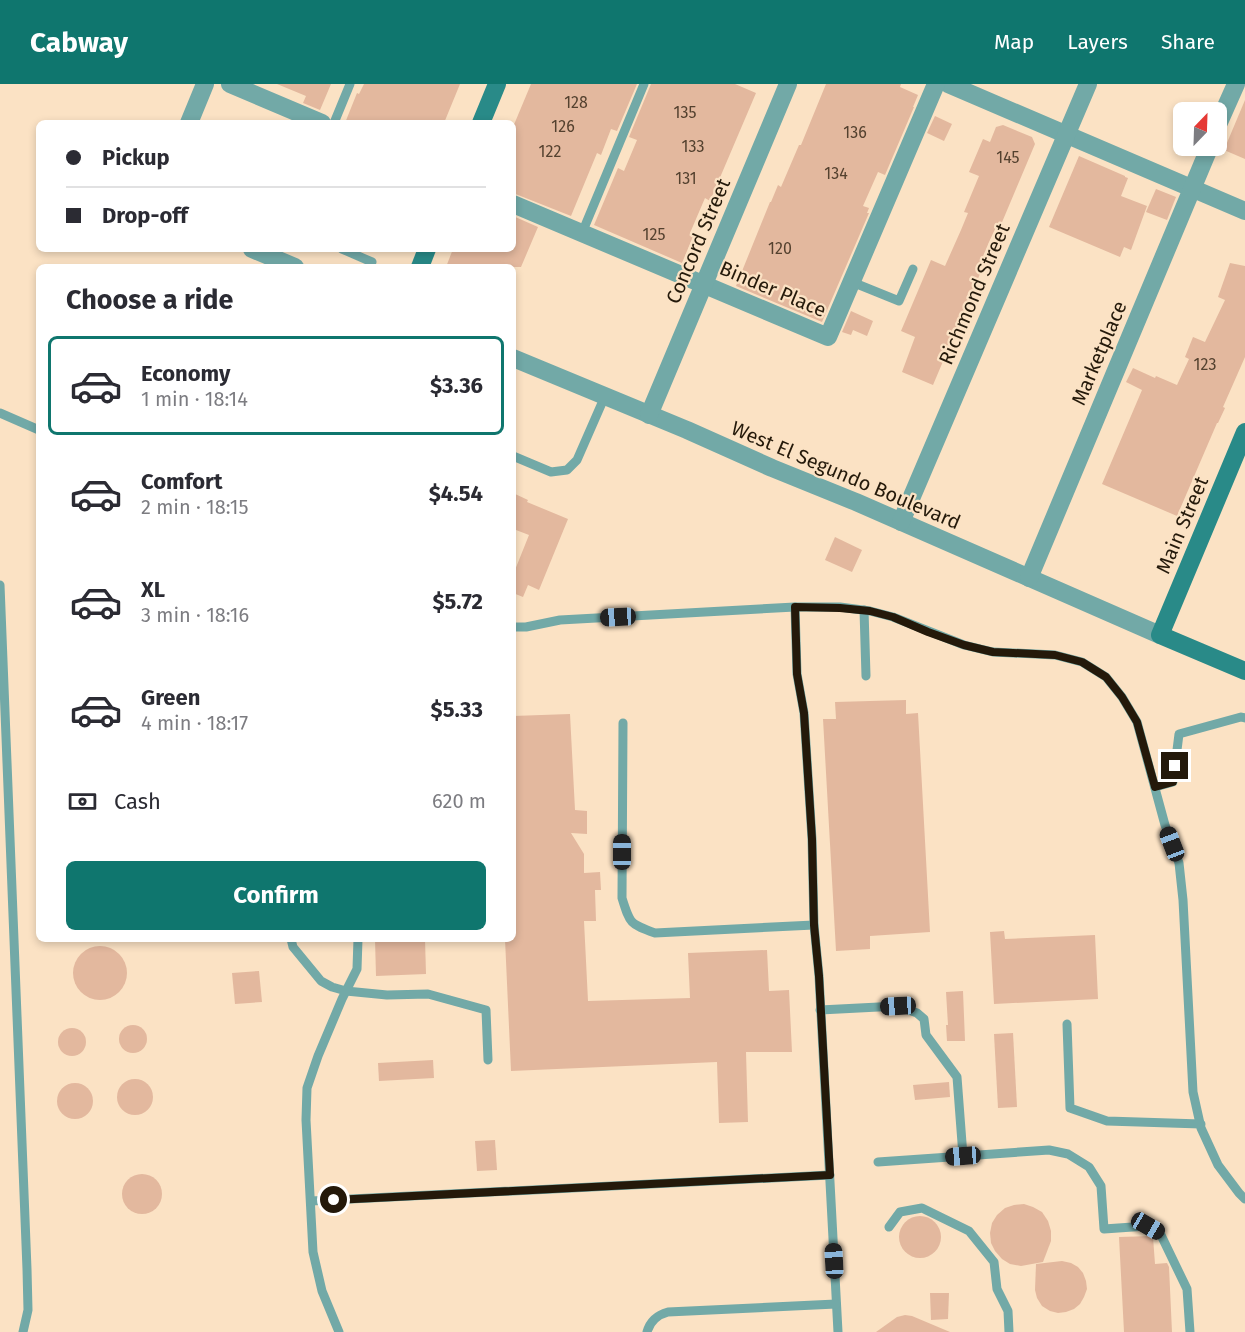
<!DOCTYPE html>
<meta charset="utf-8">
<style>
:root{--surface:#fff;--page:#f2f2f3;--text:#2b2b33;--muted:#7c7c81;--line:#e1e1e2;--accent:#0f766e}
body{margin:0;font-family:"Fira Sans",sans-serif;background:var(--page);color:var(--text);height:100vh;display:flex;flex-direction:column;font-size:22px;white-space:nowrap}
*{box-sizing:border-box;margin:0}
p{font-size:20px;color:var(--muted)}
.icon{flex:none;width:33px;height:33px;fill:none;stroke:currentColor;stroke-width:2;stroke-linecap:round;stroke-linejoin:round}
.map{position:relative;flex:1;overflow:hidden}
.sheet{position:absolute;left:36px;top:180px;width:480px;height:678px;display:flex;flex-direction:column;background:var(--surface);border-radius:9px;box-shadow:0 3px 9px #0003}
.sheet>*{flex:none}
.banner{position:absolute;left:36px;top:36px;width:480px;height:132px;border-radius:9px;box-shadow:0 3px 9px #0003;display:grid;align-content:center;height:132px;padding:0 30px;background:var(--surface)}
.needle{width:39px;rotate:23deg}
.controls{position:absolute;left:1173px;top:18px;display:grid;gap:12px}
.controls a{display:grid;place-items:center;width:54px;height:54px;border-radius:9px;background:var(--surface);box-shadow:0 3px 9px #0003;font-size:30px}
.end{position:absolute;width:27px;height:27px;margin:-14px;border:8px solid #24190a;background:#fff;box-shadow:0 0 0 3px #fff}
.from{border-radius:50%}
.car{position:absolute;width:18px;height:36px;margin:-18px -9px;border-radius:8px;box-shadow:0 0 4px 2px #0007;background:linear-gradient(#222 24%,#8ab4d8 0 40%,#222 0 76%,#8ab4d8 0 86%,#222 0)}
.banner b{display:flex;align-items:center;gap:21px;height:57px;font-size:22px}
.banner b+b{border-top:2px solid var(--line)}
.banner i{width:15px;height:15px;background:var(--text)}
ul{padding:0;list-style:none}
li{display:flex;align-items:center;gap:18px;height:99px;margin:0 12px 9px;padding:0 18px;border:3px solid transparent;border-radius:9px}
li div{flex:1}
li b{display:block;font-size:22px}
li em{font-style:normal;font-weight:700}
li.selected{border-color:var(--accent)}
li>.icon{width:54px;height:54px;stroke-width:1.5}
h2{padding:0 30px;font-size:27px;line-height:72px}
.pay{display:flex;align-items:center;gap:15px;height:66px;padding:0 30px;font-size:22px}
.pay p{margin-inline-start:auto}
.action{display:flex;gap:12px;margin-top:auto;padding:12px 30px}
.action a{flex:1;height:69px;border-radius:9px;background:var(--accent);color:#fff;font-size:24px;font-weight:700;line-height:69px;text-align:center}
header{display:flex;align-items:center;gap:36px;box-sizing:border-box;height:84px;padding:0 30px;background:var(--accent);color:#fff}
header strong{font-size:28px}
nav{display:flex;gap:33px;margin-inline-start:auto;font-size:21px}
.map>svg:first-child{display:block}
.building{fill:#e3b89e}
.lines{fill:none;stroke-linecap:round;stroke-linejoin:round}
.lane{stroke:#72a9a7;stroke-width:9}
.street{stroke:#72a9a7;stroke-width:18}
.secondary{stroke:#298a88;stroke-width:18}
.route{stroke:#24190a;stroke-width:8}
.labels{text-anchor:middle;stroke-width:4.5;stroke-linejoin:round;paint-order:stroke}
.number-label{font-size:16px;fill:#54412f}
.street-label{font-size:20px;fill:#24190a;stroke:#fbe2c4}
</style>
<header>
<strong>Cabway</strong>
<nav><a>Map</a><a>Layers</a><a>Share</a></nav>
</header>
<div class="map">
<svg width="1245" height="1248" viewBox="0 0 1245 1248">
<rect width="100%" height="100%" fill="#fbe2c4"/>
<g class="building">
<path d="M277,0H331L320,26L303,19L306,12Z"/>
<path d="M364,0H460L444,39H345L357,9L359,10Z"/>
<path d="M531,0H637L617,47L611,45L601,71L597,69L571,132L513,109V43Z"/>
<path d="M651,0H735L756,9L710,117L705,114L690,149L694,150L682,179L594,141L618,84L624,87L637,56L629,53Z"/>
<path d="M826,0H901L900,3L918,11L913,23H914L885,91L878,88L863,122L869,124L867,129H869L822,238L736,202L770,118H771L778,101L781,103L799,61H801Z"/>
<path d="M1245,16V75L1224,66Z"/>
<path d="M935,32L952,40L944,57L927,49Z"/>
<path d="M1003,41L1032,53L1035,60L1000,143L997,142L996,143L989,158L981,177L985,178L933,301L902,288L915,253L901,247L931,176L945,182L961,146L968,129L964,128L979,92L969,88L983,55L990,58L996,43Z"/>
<path d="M1079,72L1125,92V93L1128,94L1121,112L1147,122L1131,166L1124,163L1120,173L1049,143Z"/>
<path d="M1156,105L1176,113L1167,136L1146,128Z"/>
<path d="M513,132L538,143L521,183H446L453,165H513Z"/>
<path d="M1230,179L1245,182V273L1223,323L1225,324L1218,339H1217L1177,432L1102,400L1142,306L1126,298L1133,284L1155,294L1156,292L1177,301L1189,275L1185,273L1193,253L1205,258L1225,216L1218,213Z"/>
<path d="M851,227L873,237L867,252L853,246L851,251L842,248Z"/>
<path d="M513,409L528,416L527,418L568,435L539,506L528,501L523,513L513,509V491L529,451L516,446L513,451Z"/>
<path d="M835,453L862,466L852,488L825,476Z"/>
<path d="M906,616V630L918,629L930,848L870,852V865L836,867L823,635H836L835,618Z"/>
<path d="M570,630L575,726L587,727V750L571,749L584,770V789L600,788L601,806H595L596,837H584L588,917L690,914L688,869L767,866L769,907L789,906L792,968H746L748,1038L719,1039L717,978L511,987L505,855H513V632Z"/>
<path d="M1004,847L1005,855L1095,851L1098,915L994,920L990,848Z"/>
<path d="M375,855H425L426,890L376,892Z"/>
<circle cx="100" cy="889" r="27"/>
<path d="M259,887L262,918L235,920L232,889Z"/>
<path d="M963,907L965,957H947L946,941H948L946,908Z"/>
<circle cx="133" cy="955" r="14"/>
<circle cx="72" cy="958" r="14"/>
<path d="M1013,949L1017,1023L998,1024L994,950Z"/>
<path d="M433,976L434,994L379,997L378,979Z"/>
<circle cx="135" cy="1013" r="18"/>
<path d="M949,998L950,1013L915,1016L913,1001Z"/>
<circle cx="75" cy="1017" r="18"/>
<path d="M495,1056L497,1086L477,1087L475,1057Z"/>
<circle cx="142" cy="1110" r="20"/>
<path d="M1024,1120L1033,1123L1042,1128L1048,1137L1051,1147V1157L1043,1178L1021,1182L1010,1180L1002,1175L995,1167L991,1159L990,1149L992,1139L997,1131L1005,1124L1014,1121Z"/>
<circle cx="920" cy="1153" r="21"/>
<path d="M1152,1152L1153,1153L1155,1180L1167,1179L1169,1183L1172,1248H1124L1119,1153Z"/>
<path d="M1062,1177L1071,1179L1078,1183L1083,1189L1086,1197L1087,1205L1084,1213L1080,1220L1074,1225L1066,1228L1058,1229L1050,1227L1042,1222L1037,1214L1035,1206L1036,1180Z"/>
<path d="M930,1209H949L948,1235L931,1236Z"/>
<path d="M905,1231L912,1232L950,1248H876L897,1233Z"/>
</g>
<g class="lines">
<g class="lane">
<path d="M334,39L350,0"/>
<path d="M582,149L644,0"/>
<path d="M342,165L372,178"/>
<path d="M852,198L899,217L913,185"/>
<path d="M0,329L39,346"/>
<path d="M513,372L551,388L567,386L577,376L605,312"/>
<path d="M0,501L27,1185L28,1226L23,1248"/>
<path d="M795,523L797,590L804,629L812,755L814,841L819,892L838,1248"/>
<path d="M864,526L866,592"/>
<path d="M513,543H526L560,536L795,523H840L870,527L893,533L964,561L993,568L1055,571L1082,578L1106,593L1122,613L1137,638L1165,741L1179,779L1183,816L1193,1008L1201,1044L1218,1081L1239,1109L1245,1115"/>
<path d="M623,639L622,814C630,840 630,840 655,849L814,841"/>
<path d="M1155,703L1173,698L1179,650L1241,633L1245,634"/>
<path d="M291,855L293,863L321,897L332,903L346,907L387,911L428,910L486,926L488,976"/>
<path d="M820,926L898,922L917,929L924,935L926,951L957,993L963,1072"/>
<path d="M1067,940L1070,1024L1107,1037L1201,1040"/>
<path d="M878,1078L1049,1066L1068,1070L1089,1083L1101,1102L1104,1145L1147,1142L1160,1149L1187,1205L1190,1248"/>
<path d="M311,1117L830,1091"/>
<path d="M889,1143L900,1128L922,1124L969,1147L994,1178L997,1205L1008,1227L1009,1248"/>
<path d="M339,1248L322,1207L313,1168L306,1036L307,1004L318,972L342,915L357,885L358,855"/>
<path d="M647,1248C650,1237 657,1231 668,1228L836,1220"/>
</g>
<g class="street">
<path d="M230,0L322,39"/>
<path d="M948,0L1245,127"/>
<path d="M189,39L205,0"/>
<path d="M1216,45L1236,0"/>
<path d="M513,120L828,253L936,0"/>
<path d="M252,165L295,183"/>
<path d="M513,274L687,346L772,384L856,418L1160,551"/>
<path d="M649,331L788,0"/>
<path d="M901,438L1088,0"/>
<path d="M1029,494L1210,62"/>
</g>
<g class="secondary">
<path d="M481,39L497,0"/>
<path d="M420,183L427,165"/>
<path d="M1245,348L1160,551L1245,587"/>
</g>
</g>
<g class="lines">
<path class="route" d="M334,1116L830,1091L819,892L814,841L812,755L804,629L797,590L795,523L840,524L870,527L893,533L928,548L964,561L993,568L1055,571L1082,578L1106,593L1122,613L1137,638L1155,703L1173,698L1175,682"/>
</g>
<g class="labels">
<g class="number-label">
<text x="576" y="24">128</text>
<text x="685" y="34">135</text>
<text x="563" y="48">126</text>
<text x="855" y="54">136</text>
<text x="693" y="68">133</text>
<text x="550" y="73">122</text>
<text x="1008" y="79">145</text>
<text x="836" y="95">134</text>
<text x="686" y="100">131</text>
<text x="654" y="156">125</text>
<text x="780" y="170">120</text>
<text x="1205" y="286">123</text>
</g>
<g class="street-label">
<text transform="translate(698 157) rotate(-67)" y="7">Concord Street</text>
<text transform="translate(773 205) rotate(23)" y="7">Binder Place</text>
<text transform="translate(974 210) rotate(-67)" y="7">Richmond Street</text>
<text transform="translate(1099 269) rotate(-67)" y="7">Marketplace</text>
<text transform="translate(846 391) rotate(23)" y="7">West El Segundo Boulevard</text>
<text transform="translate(1182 441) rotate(-67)" y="7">Main Street</text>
</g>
</g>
</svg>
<div class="controls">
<a><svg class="needle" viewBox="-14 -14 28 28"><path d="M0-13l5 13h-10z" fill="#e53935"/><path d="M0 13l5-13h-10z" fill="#7c7c81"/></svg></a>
</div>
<i class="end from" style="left:334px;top:1116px"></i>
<i class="end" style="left:1175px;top:682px"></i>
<i class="car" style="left:618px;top:533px;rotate:267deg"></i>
<i class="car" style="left:1172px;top:760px;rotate:339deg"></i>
<i class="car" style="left:622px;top:768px;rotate:0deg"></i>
<i class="car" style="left:898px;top:922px;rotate:267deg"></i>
<i class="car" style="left:963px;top:1072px;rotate:266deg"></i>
<i class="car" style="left:1148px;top:1142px;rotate:120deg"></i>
<i class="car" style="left:834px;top:1177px;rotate:357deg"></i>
<div class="banner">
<b><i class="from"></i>Pickup</b>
<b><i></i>Drop-off</b>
</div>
<section class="sheet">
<h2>Choose a ride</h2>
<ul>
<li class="selected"><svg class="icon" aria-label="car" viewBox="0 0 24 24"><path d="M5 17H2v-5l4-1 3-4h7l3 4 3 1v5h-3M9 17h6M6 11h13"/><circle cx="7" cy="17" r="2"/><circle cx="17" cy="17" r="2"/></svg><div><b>Economy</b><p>1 min · 18:14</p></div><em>$3.36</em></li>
<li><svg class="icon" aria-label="car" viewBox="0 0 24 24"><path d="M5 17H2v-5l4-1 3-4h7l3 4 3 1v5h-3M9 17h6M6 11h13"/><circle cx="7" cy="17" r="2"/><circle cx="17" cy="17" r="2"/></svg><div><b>Comfort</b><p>2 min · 18:15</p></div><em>$4.54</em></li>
<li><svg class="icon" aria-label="car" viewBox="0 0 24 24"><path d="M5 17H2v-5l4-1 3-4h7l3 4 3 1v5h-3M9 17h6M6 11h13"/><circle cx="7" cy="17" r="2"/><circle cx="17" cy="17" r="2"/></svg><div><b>XL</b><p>3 min · 18:16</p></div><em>$5.72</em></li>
<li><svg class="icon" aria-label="car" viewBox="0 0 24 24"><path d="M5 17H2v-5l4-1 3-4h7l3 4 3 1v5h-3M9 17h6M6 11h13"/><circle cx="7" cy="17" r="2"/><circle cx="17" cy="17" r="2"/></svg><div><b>Green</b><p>4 min · 18:17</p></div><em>$5.33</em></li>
</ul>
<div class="pay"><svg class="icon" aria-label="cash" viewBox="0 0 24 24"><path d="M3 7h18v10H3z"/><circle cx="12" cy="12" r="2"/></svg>Cash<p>620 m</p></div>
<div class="action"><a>Confirm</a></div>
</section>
</div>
